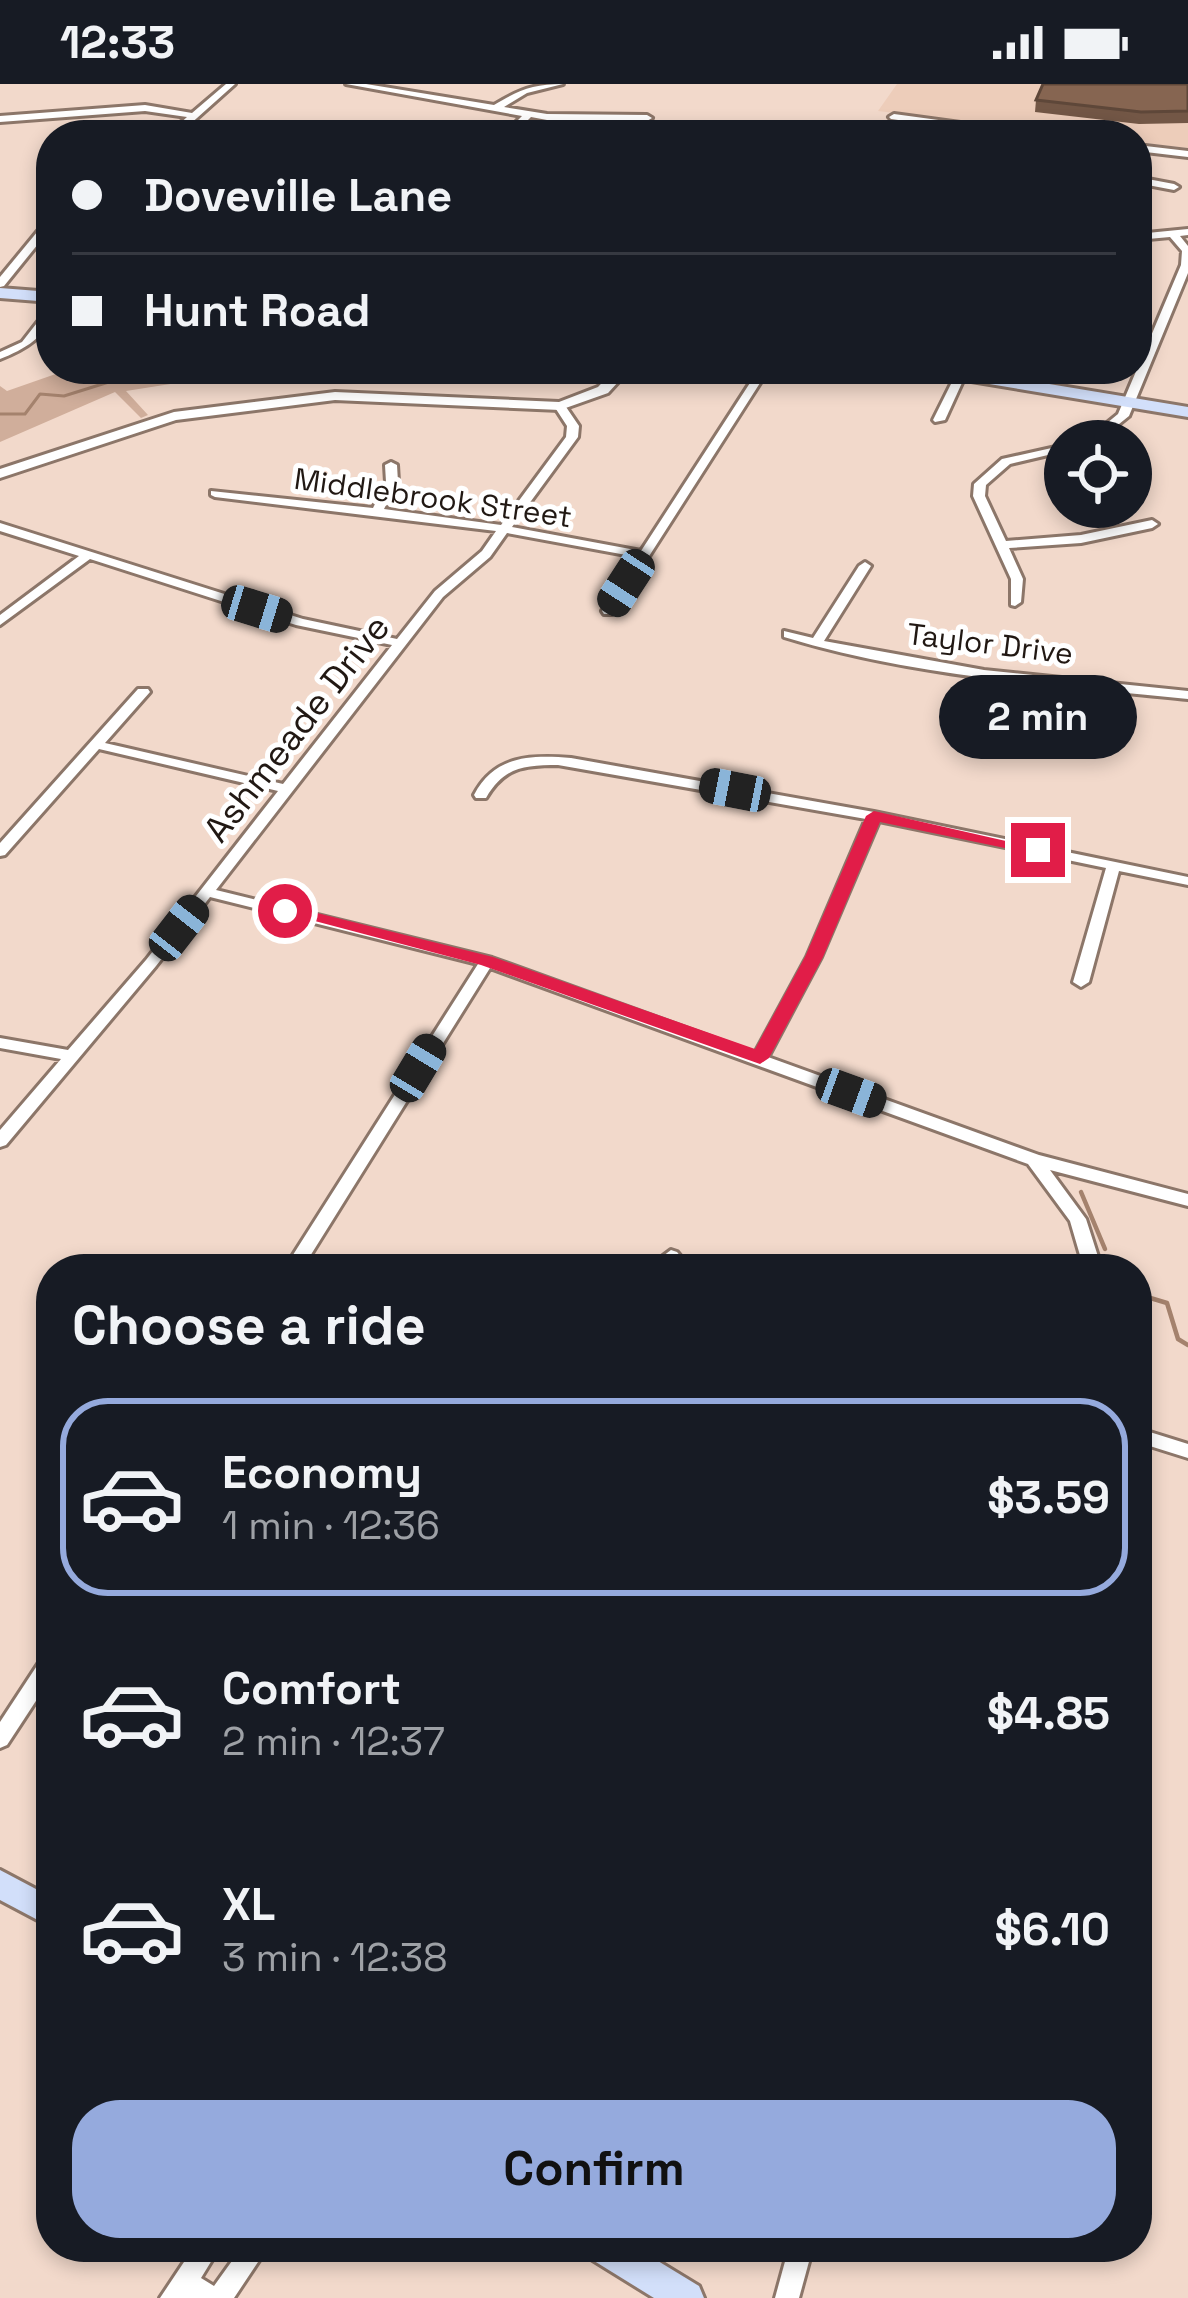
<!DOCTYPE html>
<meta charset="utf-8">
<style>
:root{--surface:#171b24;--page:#242831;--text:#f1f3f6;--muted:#9ea1a6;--line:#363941;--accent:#95aadd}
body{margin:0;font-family:"Space Grotesk",sans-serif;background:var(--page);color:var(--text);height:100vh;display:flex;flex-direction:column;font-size:45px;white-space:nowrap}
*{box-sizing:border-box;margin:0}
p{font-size:39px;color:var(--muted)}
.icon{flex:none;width:66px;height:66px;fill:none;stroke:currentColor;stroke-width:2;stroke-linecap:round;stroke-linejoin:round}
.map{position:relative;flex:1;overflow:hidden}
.drawer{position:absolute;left:36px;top:1170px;width:1116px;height:1008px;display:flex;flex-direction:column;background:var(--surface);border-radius:48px;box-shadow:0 6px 18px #0003}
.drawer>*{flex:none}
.hud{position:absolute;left:36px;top:36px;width:1116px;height:264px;border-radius:48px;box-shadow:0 6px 18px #0003;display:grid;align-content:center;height:264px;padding:0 36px;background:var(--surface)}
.buttons{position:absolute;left:1044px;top:336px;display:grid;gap:24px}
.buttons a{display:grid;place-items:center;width:108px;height:108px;border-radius:50%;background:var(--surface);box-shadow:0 6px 18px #0003;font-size:60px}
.end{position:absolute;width:54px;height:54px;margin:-27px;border:15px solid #e11d48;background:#fff;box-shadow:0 0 0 6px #fff}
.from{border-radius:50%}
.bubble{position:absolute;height:84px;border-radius:42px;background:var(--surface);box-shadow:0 6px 18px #0003;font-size:39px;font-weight:700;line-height:84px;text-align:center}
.car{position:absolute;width:36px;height:72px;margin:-36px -18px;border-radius:15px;box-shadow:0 0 9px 3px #0007;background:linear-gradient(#222 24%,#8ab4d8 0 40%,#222 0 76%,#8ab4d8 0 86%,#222 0)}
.hud b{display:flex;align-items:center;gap:42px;height:114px;font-size:45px}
.hud b+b{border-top:3px solid var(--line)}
.hud i{width:30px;height:30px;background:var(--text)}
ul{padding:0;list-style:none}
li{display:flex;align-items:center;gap:36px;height:198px;margin:0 24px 18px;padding:0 12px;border:6px solid transparent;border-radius:48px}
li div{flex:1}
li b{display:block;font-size:45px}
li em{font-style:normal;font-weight:700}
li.current{border-color:var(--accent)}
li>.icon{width:108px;height:108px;stroke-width:1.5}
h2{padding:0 36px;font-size:54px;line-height:144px}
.cta{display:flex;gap:24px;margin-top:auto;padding:24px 36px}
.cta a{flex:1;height:138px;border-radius:48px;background:var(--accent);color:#111;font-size:48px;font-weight:700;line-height:138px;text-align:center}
.status{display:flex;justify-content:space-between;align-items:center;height:84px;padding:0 60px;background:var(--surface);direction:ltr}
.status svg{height:33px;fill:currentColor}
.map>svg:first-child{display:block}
.built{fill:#edcdba}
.green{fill:#d0ae9b}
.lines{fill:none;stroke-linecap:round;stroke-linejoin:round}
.stream-far1{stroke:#a4826d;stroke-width:3}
.stream{stroke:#a4826d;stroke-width:4.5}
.minor-casing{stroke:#8c7669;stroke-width:6}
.tertiary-casing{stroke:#8c7669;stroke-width:6}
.secondary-casing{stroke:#8c7669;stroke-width:6}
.minor{fill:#fff;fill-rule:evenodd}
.tertiary{fill:#fff;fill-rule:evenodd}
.secondary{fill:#d2dffa;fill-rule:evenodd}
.wall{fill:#735746}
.building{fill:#866551;stroke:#5e4739;stroke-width:3}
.route{fill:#e11d48}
.labels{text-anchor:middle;stroke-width:10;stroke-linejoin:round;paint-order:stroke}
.far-street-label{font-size:30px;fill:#211813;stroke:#fff}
.street-label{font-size:36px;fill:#211813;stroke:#fff}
</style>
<div class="status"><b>12:33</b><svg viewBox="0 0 49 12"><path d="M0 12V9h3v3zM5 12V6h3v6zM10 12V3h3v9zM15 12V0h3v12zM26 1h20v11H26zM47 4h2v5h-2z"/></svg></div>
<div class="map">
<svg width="1188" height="2214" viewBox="0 0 1188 2214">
<rect width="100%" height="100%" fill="#f2d9cb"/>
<path class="built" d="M897,0H1188V64L1137,58V51H1079L878,27Z"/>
<path class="green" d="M70,285H265L126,307L148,331L141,334L115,308L0,358V302L7,307Z"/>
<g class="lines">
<path class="stream-far1" d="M0,330H25L40,310L64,312L112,297L214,285"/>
<g class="stream">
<path d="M1081,1108L1105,1165"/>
<path d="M1110,1180V1185"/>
<path d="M1137,1210L1167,1219L1178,1255L1188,1261"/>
</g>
<defs>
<g id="minor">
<path d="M226,0H235L178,51H167L187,33L145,27L0,38V32L145,21L192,29Z"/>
<path d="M346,0H366L494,21C519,6 533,0 563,0L527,9L504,23L547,30L647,31L652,34L647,37L547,36L531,33L513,51H503L522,32Z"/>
<path d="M894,30L1027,48L1032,51H1006L891,35L889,33Z"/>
<path d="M1137,61L1188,67V73L1137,67Z"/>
<path d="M1137,93L1174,100L1179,103L1174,106L1137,99Z"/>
<path d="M51,135V144L4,202L0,203V193L47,136Z"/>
<path d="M1188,145V151L1180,152L1188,162V189L1129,332L1098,357H1085L1118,330L1181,181L1182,167L1170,153L1137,156V150Z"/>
<path d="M51,225C50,252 23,266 0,275V268L22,258L47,226Z"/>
<path d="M759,285H769L612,530H604L602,527L637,473L507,449L490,473L443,513L216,806L492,874L755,969L807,873L866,735L558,681C524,681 504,683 486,714H476L474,711C495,671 531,671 571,674L874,728L1188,793V801L1119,787L1089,898L1081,903L1073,898L1106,784L879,737L821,873L768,973L1039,1071L1188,1110V1122L1050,1086L1086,1135L1102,1185H1084L1070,1137L1028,1080L490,884L302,1185H284L478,880L210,813L156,882L6,1061L0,1063V1046L61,975L0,964V954L68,966L146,876L278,707L99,665L5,771L0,772V759L138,605H148L150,608L105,659L283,700L392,561L296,541L90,475L0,541V531L79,472L0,447V439L303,535L397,555L435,507L482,467L496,447L215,413L211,411V407L373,424L386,398L385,381L391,378L397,381L398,398L384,425L501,441L566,353L567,342L554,322L560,319L564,320L579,342L578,353L512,443L641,467Z"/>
<path d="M961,287L966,290L945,336L935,338L933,336L956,290Z"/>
<path d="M1065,361V367L1010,380L986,401L985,412L1006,457L1081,451L1152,436L1158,440L1152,444L1081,459L1009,464L1023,495L1021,518L1015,522L1011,521V495L973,412L974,400L1002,375Z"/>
<path d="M865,478L871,482L824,557L984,586L1188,607V615C1053,601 913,593 784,553V547L813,554L859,482Z"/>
<path d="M671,1166L677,1168L691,1185H672L663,1172Z"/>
<path d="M1137,1344L1188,1360V1374L1137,1358Z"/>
<path d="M51,1569V1594L7,1661L0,1664V1638L44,1571Z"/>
<path d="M194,2163H220L201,2194L214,2202L242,2163H268L234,2214H160Z"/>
<path d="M789,2163H813L799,2214H775Z"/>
</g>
<path id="tertiary" d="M615,285H630L608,309L560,326L335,316L176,336L0,394V385L174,328L335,308L559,318L598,303Z"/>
<g id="secondary">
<path d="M0,204L51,208V218L0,214Z"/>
<path d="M921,285H958L1188,323V333L929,290Z"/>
<path d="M0,1786L51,1813V1843L0,1816Z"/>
<path d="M586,2163H635L699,2202L704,2214H654L591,2175Z"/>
</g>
</defs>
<use href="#minor" class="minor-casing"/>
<use href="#tertiary" class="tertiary-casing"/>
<use href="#secondary" class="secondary-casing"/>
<use href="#minor" class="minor"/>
<use href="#tertiary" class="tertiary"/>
<use href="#secondary" class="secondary"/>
</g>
<path class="wall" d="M1188,0V39L1139,40L1035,28L1036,16Z"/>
<path class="building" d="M1043,0H1188V27L1141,28L1036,16Z"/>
<path class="route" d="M874,727L1046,766L1038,771L880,738L823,873L769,974L760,980L481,881L277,827L285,821L493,873L755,965L805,873L866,732Z"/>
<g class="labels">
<g class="far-street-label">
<text transform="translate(433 414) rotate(8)" y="10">Middlebrook Street</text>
<text transform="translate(990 560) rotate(7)" y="10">Taylor Drive</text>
</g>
<g class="street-label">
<text transform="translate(296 644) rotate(-52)" y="13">Ashmeade Drive</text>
</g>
</g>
</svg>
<div class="buttons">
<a><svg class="icon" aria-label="locate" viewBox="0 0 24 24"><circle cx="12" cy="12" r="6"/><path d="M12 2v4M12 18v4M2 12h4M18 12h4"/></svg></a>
</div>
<i class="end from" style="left:285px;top:827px"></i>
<i class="end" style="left:1038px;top:766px"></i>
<div class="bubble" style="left:939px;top:591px;width:198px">2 min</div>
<i class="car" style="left:626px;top:499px;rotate:213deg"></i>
<i class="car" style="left:257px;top:525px;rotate:107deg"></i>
<i class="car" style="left:735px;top:706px;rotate:281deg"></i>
<i class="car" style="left:179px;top:844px;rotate:38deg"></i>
<i class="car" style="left:418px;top:984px;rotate:31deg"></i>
<i class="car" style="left:851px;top:1009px;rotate:110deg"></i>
<div class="hud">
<b><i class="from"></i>Doveville Lane</b>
<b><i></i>Hunt Road</b>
</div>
<section class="drawer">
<h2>Choose a ride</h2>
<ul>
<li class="current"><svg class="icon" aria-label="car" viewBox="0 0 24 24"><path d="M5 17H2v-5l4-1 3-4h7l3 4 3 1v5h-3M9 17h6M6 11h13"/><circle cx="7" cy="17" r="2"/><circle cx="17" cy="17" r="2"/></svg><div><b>Economy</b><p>1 min · 12:36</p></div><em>$3.59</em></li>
<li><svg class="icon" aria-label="car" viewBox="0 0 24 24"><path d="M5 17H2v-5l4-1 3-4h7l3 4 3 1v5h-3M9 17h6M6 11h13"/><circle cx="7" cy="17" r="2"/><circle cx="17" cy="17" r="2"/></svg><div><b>Comfort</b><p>2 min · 12:37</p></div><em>$4.85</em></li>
<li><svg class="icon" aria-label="car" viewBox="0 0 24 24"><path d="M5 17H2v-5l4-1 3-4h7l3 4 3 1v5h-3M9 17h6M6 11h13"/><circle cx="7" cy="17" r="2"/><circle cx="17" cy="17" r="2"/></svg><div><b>XL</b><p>3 min · 12:38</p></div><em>$6.10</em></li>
</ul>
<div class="cta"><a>Confirm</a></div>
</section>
</div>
